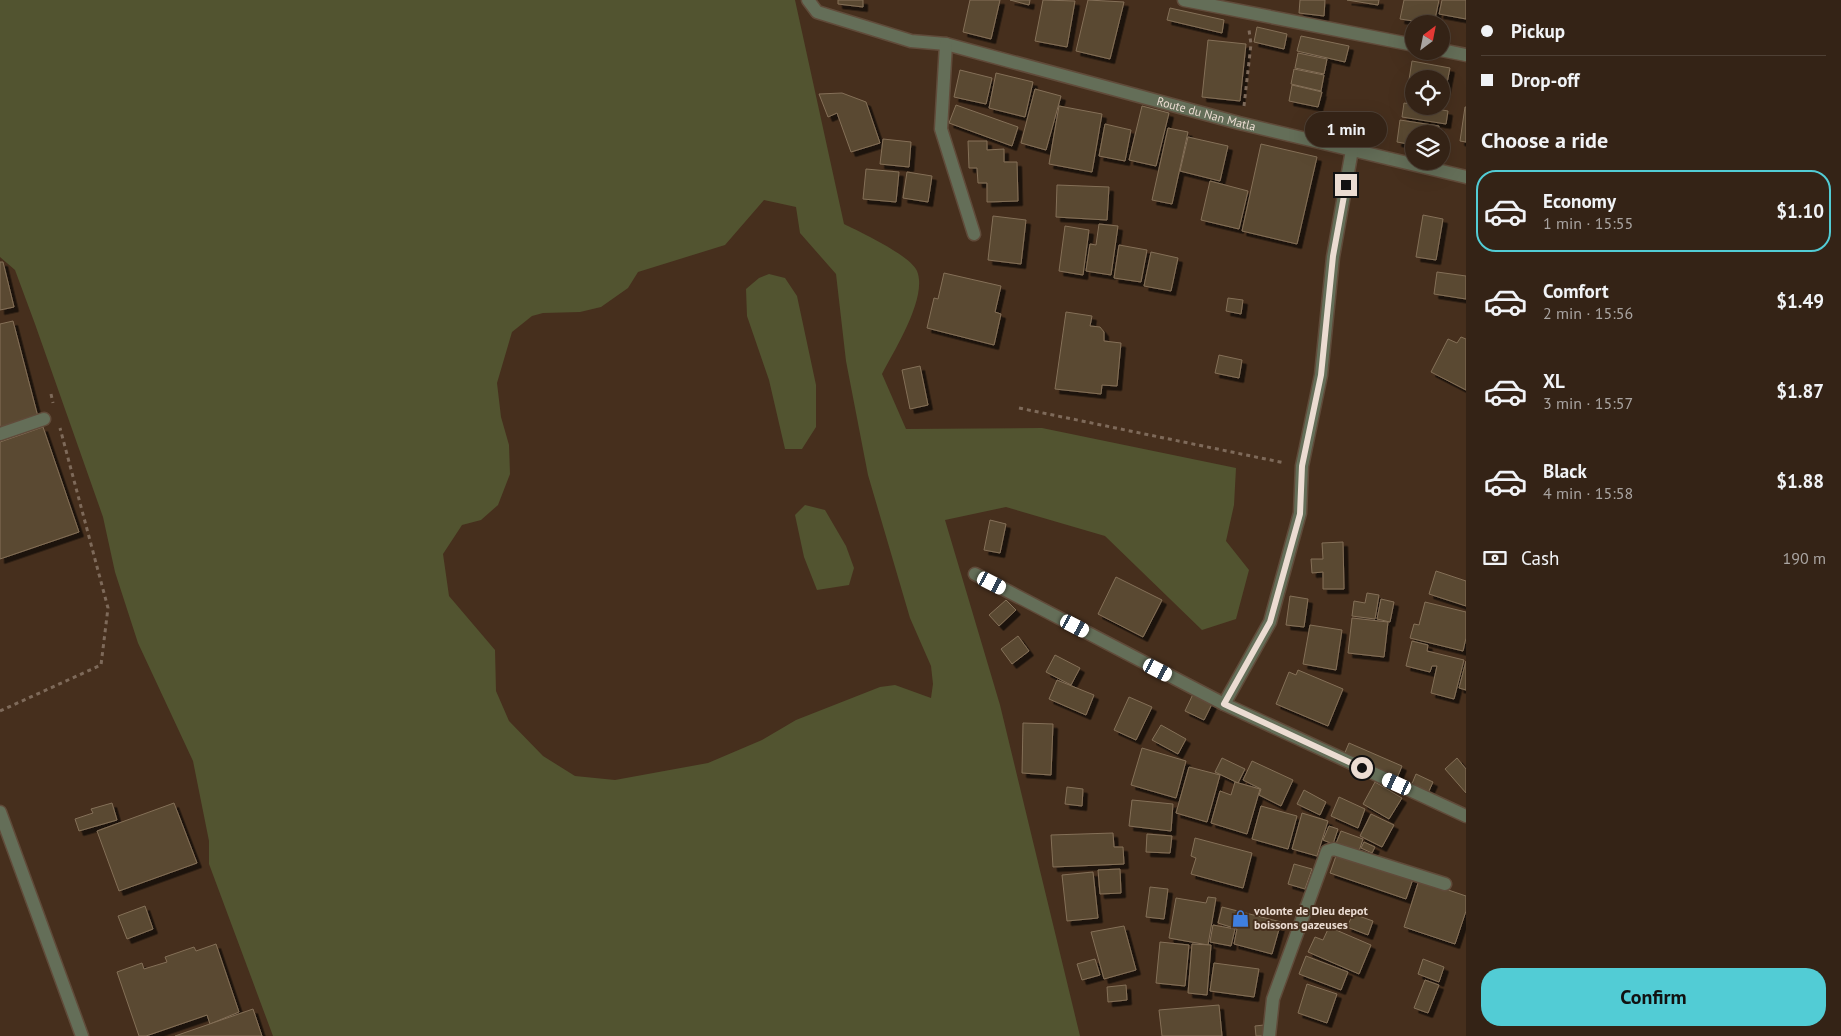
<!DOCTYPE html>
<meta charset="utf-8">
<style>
:root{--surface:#342316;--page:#3c2b1f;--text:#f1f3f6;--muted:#a9a4a1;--line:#4e4035;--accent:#52ccd5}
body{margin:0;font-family:"PT Sans",sans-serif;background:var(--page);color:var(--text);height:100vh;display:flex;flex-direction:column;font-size:19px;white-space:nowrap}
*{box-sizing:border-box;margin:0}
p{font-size:16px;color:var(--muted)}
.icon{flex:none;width:28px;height:28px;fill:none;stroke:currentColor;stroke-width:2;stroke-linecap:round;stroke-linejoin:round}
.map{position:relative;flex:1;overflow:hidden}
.side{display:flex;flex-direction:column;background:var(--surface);width:375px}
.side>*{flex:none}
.hud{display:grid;align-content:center;height:110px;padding:0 15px;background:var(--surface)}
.needle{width:32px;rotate:32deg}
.fabs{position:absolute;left:1405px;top:15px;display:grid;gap:10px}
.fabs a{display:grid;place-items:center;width:45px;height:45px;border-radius:50%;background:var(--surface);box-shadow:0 5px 20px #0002,0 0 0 1px var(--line);font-size:25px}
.end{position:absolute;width:22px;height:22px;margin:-11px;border:6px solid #ebdcd2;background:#111;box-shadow:0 0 0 2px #111}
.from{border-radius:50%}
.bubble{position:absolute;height:35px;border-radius:18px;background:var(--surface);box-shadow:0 5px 20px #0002,0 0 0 1px var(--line);font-size:16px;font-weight:700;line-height:35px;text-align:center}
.car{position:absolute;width:15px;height:30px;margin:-15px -8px;border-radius:6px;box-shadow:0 0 4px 1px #0007;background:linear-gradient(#fff 24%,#345 0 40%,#fff 0 76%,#345 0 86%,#fff 0)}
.hud b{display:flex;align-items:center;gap:18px;height:48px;font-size:19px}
.hud b+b{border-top:1px solid var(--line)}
.hud i{width:12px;height:12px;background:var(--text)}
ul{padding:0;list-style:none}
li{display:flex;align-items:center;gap:15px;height:82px;margin:0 10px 8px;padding:0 5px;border:2px solid transparent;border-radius:20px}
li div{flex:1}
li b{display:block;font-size:19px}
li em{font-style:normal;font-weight:700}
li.active{border-color:var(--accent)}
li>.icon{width:45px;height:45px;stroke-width:1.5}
h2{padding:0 15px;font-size:22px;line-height:60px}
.pay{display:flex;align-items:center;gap:12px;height:55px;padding:0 15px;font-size:19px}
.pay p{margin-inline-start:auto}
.primary-button{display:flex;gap:10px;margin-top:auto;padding:10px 15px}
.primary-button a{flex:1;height:58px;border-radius:20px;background:var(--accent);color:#111;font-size:20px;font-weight:700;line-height:58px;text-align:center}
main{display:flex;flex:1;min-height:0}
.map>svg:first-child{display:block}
.green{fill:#525430;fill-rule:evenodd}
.building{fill:#5a4830;stroke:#847058;filter:url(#shadow)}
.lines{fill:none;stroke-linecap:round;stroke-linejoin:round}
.service-casing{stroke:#604b3a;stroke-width:15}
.minor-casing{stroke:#604b3a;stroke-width:15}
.path{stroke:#7e6a5a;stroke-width:3;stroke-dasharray:4 4;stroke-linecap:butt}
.service{stroke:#646e58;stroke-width:12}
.minor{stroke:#646e58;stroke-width:12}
.route{stroke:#ebdcd2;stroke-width:6}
.labels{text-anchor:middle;stroke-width:4;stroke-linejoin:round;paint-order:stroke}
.street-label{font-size:12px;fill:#ebdcd2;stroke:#462f1d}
.poi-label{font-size:12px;font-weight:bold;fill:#ebdcd2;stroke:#462f1d;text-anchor:start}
</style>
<main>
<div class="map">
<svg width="1466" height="1036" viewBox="0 0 1466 1036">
<defs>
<filter id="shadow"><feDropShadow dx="4.5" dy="4.5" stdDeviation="0" flood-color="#0009"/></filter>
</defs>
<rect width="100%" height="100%" fill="#462f1d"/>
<g class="green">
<path d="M0,0H795L844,224C860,232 910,255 917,271C928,297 894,351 882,374L906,429L1042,428L1236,468L1234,505L1226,541L1249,570L1236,619L1202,630L1105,536L1006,507L945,520L1000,705L1080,1036H273L209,864V841L193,761L138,643L115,572L103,517L35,324L15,270L0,257ZM764,200L796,207L800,233L836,274L846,361L868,475L910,618L931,666L933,684L931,698L895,685L880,687L796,720L762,740L708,763L615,780L575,776L543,756L509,721L496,691L495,650L449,596L443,554L462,525L481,520L498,505L510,474L509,445L501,417L497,383L512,332L532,316L543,313L580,312L601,307L628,288L638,272L725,245Z"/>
<path d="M769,274L785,278L797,296L816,385V427L802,449H785L769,380L747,316L746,289L759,278Z"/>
<path d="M805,505L825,510L846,546L854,568L849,585L817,590L804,557L795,515Z"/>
</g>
<g class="building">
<path d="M838,0H863V7L838,4Z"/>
<path d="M970,0H1000L991,39L963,32Z"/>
<path d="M1010,0H1030L1029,5Z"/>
<path d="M1043,0L1075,1L1067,47L1035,41Z"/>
<path d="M1088,0L1124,2L1110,59L1076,51Z"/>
<path d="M1300,0H1325L1324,16L1299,13Z"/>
<path d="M1347,0H1379L1378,5Z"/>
<path d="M1404,0H1439L1434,24L1400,19Z"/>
<path d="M1442,0H1466V19L1439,14Z"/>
<path d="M1170,8L1224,20L1222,33L1167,20Z"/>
<path d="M1257,27L1287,34L1284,49L1254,42Z"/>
<path d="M1301,36L1349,46L1345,62L1297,51Z"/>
<path d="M1208,40L1246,44L1240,101L1202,97Z"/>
<path d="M1298,53L1327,59L1324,74L1295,68Z"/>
<path d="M1412,61L1450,68L1445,93H1441V79H1414V87L1408,86Z"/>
<path d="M1294,69L1324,75L1321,91L1291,84Z"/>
<path d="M960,70L992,78L986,104L954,97Z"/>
<path d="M996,73L1033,82L1025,117L989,108Z"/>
<path d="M1292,85L1322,92L1318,107L1289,101Z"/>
<path d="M1035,89L1061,96L1046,150L1021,143Z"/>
<path d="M1409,89L1414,90V104L1407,103Z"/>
<path d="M842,93L866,102L880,143L851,152L837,113L828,117L819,94Z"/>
<path d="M1404,103L1448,111L1446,124L1402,117Z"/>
<path d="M956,105L1018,127L1012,146L949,123Z"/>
<path d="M1059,106L1102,114L1092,172L1049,164Z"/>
<path d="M1142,106L1169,113L1156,166L1129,160Z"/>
<path d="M1465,107H1466V142L1460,141Z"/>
<path d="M1400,120L1439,126L1438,134H1414V145L1397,142Z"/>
<path d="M1105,124L1131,130L1125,161L1099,156Z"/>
<path d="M1168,128L1188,132L1172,204L1152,200Z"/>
<path d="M1188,137L1228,146L1220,181L1180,171Z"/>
<path d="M883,139L911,142L909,167L880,164Z"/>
<path d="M968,141H987V150L1004,149V162H1017L1018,201L987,202V183H978L977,168H969Z"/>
<path d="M1261,144L1317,157L1297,244L1242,231Z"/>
<path d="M866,169L899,172L896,202L863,199Z"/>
<path d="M907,172L932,176L928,202L903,198Z"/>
<path d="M1210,181L1248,191L1239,229L1201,220Z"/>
<path d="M1057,185L1109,187L1107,220L1056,217Z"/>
<path d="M1423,215L1443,219L1436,260L1416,257Z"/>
<path d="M993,216L1026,220L1021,264L988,260Z"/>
<path d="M1099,224L1118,226L1111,275L1086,271L1090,244L1096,245Z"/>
<path d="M1065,226L1089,230L1083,275L1059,271Z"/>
<path d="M1119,245L1147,250L1141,282L1114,278Z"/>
<path d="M1151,252L1178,258L1171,291L1144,286Z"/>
<path d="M0,262H3L14,307L0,310Z"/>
<path d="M1437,272L1466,276V299L1434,294Z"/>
<path d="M944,273L1001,286L995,312L1001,314L994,345L927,328L934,298L938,299Z"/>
<path d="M1228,298L1243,300L1241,314L1226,311Z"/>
<path d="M1066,312L1092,316L1090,326L1100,327L1104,332V341L1121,343L1117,386L1102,385L1101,394L1055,389Z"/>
<path d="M13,321L38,417L0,427V324Z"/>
<path d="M1461,337L1466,339V390L1431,372L1448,339L1457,343Z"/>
<path d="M1219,355L1242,360L1239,378L1215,373Z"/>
<path d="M920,366L928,405L910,409L902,370Z"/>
<path d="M43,427L79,532L0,559V442Z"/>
<path d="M990,520L1006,524L1000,553L984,550Z"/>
<path d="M1343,542L1344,589H1323V572L1312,573L1311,559H1323L1322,543Z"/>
<path d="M1436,571L1466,581V606L1429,594Z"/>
<path d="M1116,577L1162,600L1143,637L1098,614Z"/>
<path d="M1367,593L1379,595L1375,619L1352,616L1354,601L1365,603Z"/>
<path d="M1290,596L1308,599L1304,627L1286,625Z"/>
<path d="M1381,599L1394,602L1390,622L1377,619Z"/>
<path d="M1006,600L1016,610L999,626L989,615Z"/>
<path d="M1425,602L1466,612V638L1463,651L1410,638L1414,624L1419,625Z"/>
<path d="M1352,618L1388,622L1384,657L1348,653Z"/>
<path d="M1310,625L1342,630L1336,670L1303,664Z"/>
<path d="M1018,636L1029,651L1012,664L1001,649Z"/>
<path d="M1412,641L1428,645L1427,651L1464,660L1454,699L1431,693L1437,666H1432L1430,672L1406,666Z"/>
<path d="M1055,655L1080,668L1071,685L1046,672Z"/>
<path d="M1466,661V690L1459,688Z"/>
<path d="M1298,670L1343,689L1328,726L1276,704L1289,672L1296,675Z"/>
<path d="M1057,680L1094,695L1086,715L1049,699Z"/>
<path d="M1194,692L1213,702L1204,720L1185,711Z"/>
<path d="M1129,697L1152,707L1136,740L1114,730Z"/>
<path d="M1023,723L1053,724L1051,775L1022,773Z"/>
<path d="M1161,725L1186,739L1178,754L1152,740Z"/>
<path d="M1349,743L1402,766L1397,778L1344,755Z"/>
<path d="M1142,748L1186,761L1176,798L1131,785Z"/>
<path d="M1222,758L1245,769L1238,783L1215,772Z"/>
<path d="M1457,758L1466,769V793L1445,769Z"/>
<path d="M1252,761L1293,780L1281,806L1259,795L1261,789L1243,780Z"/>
<path d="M1189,767L1220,775L1207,822L1176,813Z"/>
<path d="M1416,774L1433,782L1428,793L1411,786Z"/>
<path d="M1235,782L1260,789L1247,834L1211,823L1220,791L1231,795Z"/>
<path d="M1375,782L1402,798L1389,819L1363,804Z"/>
<path d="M1067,787L1083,789L1082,806L1065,804Z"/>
<path d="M1304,790L1326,802L1320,815L1297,804Z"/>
<path d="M1339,797L1365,809L1358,828L1331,816Z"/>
<path d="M1132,800L1173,804L1171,831L1129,826Z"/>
<path d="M112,803L117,820L79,831L75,819L93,813L91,809Z"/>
<path d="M174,803L197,863L119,891L97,831Z"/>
<path d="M1261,806L1297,816L1288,849L1252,839Z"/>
<path d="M1302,813L1328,821L1317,856L1292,849Z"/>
<path d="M1371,814L1394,825L1382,847L1360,836Z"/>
<path d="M1329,826L1338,829L1333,844L1323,840Z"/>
<path d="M1341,831L1363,839L1358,854L1335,846Z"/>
<path d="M1113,833L1114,847H1123L1124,864L1053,867L1051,835Z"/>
<path d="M1147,834L1172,836L1170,853L1146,852Z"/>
<path d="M1195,838L1252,853L1243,888L1191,874L1196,858L1191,856Z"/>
<path d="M1364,842L1375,847L1372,853L1361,848Z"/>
<path d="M1337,853L1413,879L1406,899L1330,873Z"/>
<path d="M1294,864L1312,869L1305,889L1288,884Z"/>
<path d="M1120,869L1121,893L1100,894L1098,870Z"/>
<path d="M1093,872L1098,918L1067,921L1062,875Z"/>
<path d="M1419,880L1466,896V911L1455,944L1404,927Z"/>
<path d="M1150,887L1168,889L1164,919L1146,917Z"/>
<path d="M1208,897L1216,898L1208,945L1169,938L1176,898L1206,903Z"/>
<path d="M145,906L153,929L127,939L118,916Z"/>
<path d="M1222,907L1281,922L1272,954L1234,944L1237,929L1218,923Z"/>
<path d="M1353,914L1373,921L1368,935L1347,927Z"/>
<path d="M1213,925L1235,929L1231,946L1210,942Z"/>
<path d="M1124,926L1136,970L1104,979L1091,932Z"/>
<path d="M1329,927L1371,945L1359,974L1308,952L1315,937L1323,940Z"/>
<path d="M1160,942L1189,945L1185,986L1156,983Z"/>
<path d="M216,944L239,1012L210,1024L207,1015L146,1036H139L117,972L142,963L144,969L167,962L165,957L194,947L196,951Z"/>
<path d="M1192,944L1211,945L1207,995L1188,993Z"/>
<path d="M1306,956L1348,972L1341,990L1299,974Z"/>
<path d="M1095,959L1100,975L1082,980L1077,964Z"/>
<path d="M1423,959L1444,967L1439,982L1418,974Z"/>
<path d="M1214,963L1259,969L1254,997L1210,991Z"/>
<path d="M1425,980L1439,985L1428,1013L1414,1008Z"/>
<path d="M1307,984L1337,994L1327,1023L1298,1013Z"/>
<path d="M1126,985L1127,1000L1108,1002L1107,987Z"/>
<path d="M1219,1005L1222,1036H1162L1159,1010Z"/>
<path d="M253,1009L262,1036H175Z"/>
<path d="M1264,1025L1266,1036H1256L1255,1026Z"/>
</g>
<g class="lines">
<defs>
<path id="service" d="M0,434L44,419"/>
<g id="minor">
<path id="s1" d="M808,0L817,12L911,41L946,44L1239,123L1466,177"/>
<path d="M1184,0L1414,45"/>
<path d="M946,44L941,129L974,234"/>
<path d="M1441,50L1466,55"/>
<path d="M975,574L1224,704L1466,816"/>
<path d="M1224,704L1270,622L1300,513L1302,466L1321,375L1333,257L1352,150"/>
<path d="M0,812L82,1036"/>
<path d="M1269,1036L1273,999L1327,851L1334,849L1445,884"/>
</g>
</defs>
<use href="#service" class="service-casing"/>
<use href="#minor" class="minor-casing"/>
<g class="path">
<path d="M1244,106L1251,44L1249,30"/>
<path d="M51,394L53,403"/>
<path d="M1019,408L1285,463"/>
<path d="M0,711L101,665L108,608L60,428"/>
</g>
<use href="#service" class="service"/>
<use href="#minor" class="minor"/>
</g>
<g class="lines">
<path class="route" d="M1346,185L1333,256L1321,375L1302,466L1300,514L1270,622L1224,704L1362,768"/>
</g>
<defs>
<symbol id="shop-bare" viewBox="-9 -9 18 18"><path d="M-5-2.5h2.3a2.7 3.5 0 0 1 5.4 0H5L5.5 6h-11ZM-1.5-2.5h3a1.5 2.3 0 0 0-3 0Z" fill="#3f7fe0" stroke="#462f1d" stroke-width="2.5" paint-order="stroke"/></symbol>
</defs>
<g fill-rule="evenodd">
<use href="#shop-bare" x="1228" y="906" width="25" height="25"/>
</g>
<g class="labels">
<g class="street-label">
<text dy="4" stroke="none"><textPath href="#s1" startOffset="418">Route du Nan Matla</textPath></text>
</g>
<g class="poi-label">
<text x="1254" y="915">volonte de Dieu depot<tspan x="1254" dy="14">boissons gazeuses</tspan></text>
</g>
</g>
</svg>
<div class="fabs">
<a><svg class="needle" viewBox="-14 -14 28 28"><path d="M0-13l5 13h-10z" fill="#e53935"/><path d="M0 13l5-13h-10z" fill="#a9a4a1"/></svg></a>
<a><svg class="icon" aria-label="locate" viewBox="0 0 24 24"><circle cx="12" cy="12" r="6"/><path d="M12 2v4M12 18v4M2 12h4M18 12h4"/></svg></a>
<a><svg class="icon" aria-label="layers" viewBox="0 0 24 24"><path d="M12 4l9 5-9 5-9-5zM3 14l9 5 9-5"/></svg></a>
</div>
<i class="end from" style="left:1362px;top:768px"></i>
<i class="end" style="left:1346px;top:185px"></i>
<div class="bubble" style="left:1305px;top:112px;width:82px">1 min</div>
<i class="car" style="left:992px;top:583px;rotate:117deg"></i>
<i class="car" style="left:1075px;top:626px;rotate:118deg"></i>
<i class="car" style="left:1158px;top:670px;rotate:117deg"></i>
<i class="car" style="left:1397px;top:784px;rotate:295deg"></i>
</div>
<section class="side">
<div class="hud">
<b><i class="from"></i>Pickup</b>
<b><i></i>Drop-off</b>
</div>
<h2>Choose a ride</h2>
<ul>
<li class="active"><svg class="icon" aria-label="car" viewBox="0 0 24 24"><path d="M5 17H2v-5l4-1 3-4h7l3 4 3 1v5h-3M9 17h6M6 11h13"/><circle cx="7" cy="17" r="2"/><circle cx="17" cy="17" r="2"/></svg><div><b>Economy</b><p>1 min · 15:55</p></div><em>$1.10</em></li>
<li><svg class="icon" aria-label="car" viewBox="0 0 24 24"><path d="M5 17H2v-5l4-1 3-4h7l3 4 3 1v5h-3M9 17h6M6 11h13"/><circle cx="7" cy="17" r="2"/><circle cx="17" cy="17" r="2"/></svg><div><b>Comfort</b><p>2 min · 15:56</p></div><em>$1.49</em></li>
<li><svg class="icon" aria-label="car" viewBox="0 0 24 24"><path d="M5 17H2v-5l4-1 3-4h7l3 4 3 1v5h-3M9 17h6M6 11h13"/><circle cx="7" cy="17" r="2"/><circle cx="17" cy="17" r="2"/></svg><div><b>XL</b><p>3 min · 15:57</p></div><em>$1.87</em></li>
<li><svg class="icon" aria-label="car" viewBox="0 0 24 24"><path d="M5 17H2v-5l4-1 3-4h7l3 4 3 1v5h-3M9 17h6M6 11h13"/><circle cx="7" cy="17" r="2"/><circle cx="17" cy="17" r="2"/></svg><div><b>Black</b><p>4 min · 15:58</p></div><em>$1.88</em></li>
</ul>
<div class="pay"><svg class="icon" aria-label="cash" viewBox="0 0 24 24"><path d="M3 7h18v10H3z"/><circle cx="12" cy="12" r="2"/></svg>Cash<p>190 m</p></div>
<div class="primary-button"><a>Confirm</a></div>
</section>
</main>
